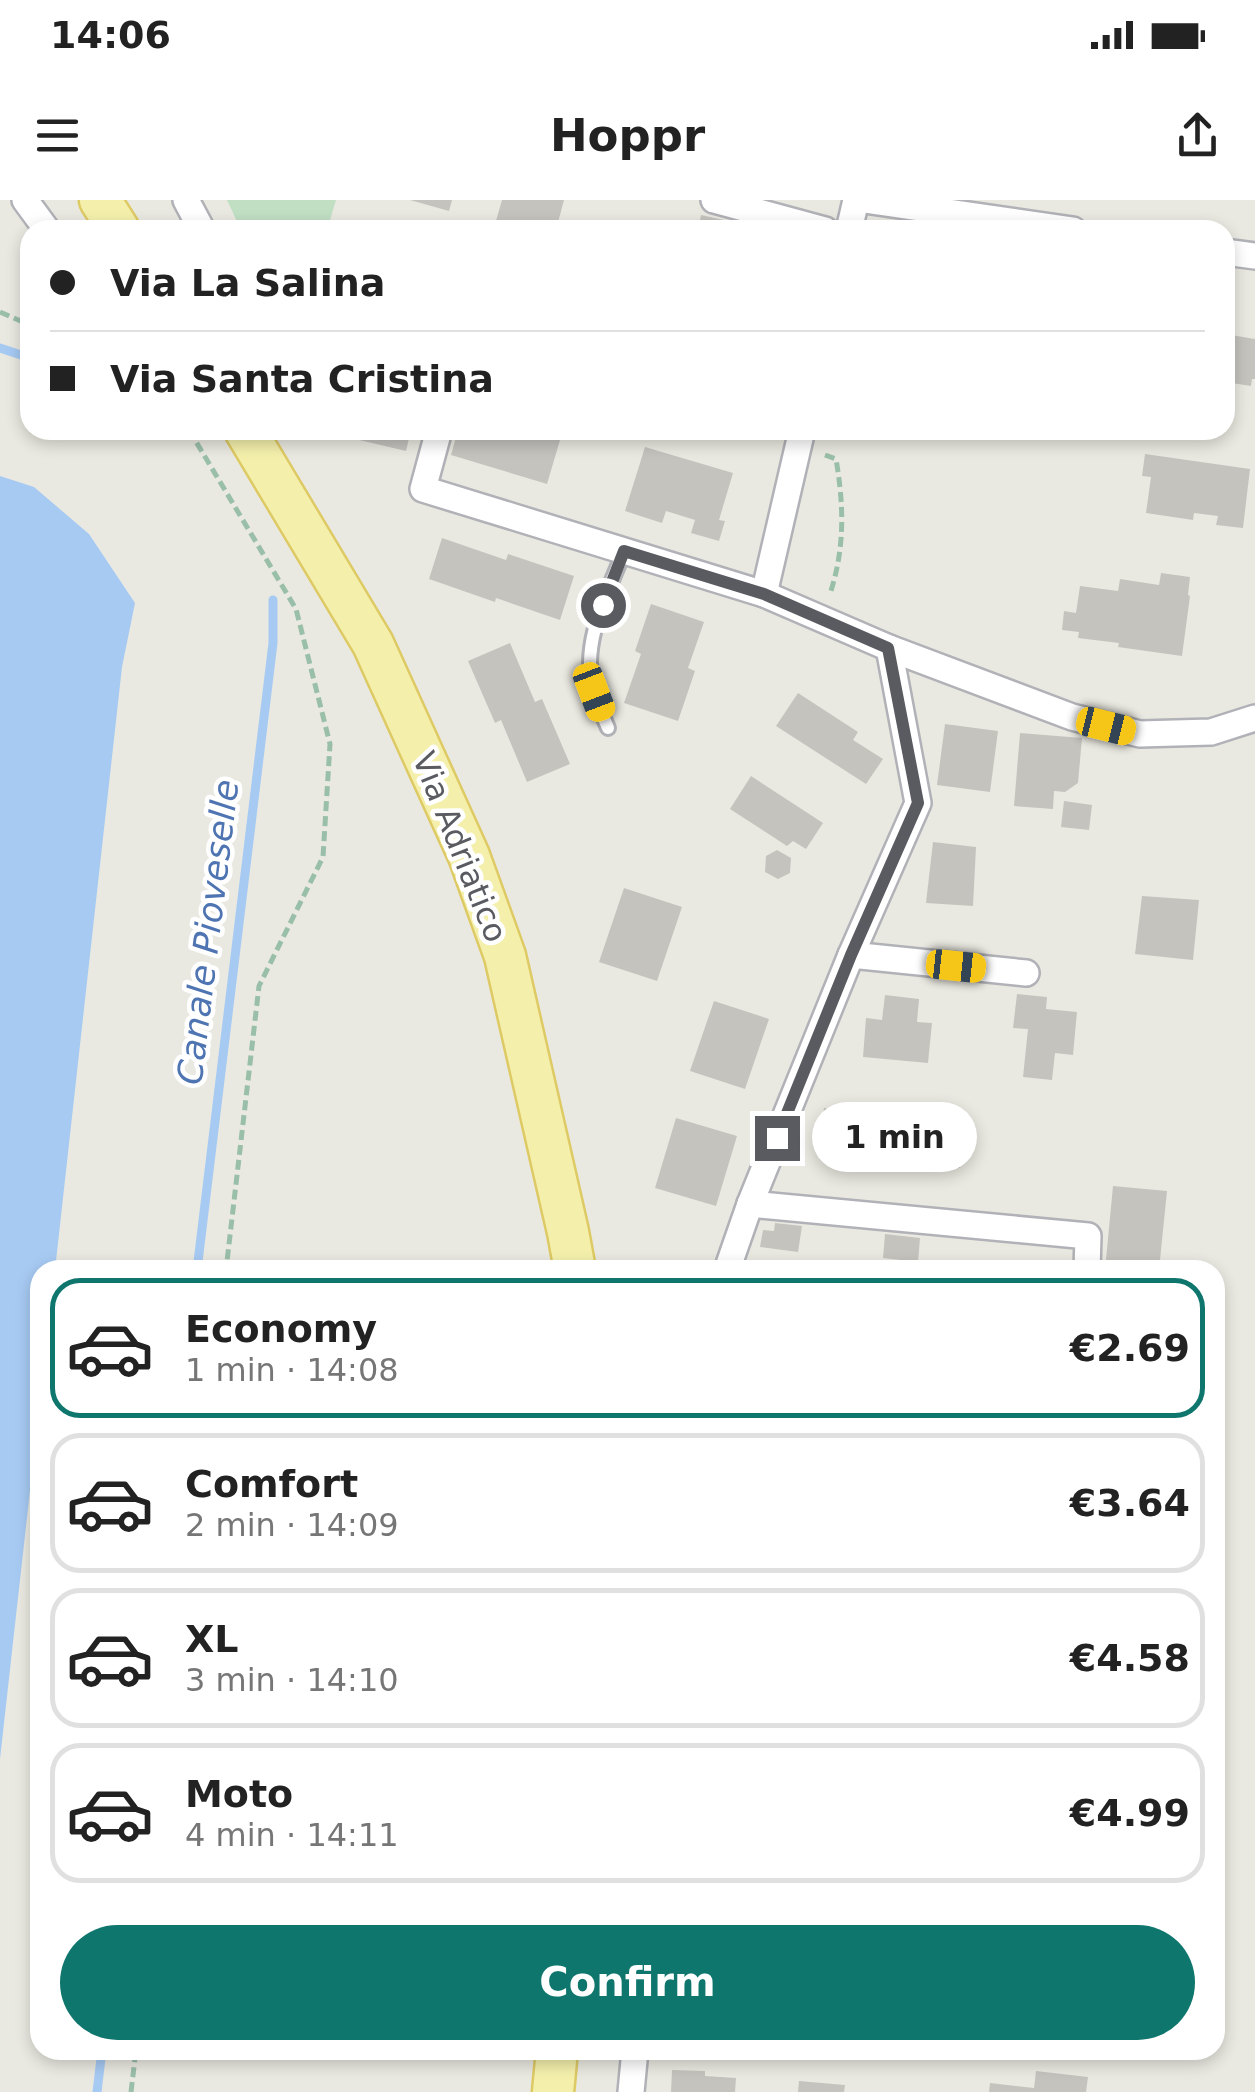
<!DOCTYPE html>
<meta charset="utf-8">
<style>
:root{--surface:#fff;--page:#f6f6f6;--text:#222;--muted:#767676;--line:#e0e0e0;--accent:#0f766e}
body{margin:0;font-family:"DejaVu Sans",sans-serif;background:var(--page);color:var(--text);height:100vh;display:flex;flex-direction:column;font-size:38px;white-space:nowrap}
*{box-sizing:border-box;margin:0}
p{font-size:32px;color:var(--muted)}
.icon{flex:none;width:55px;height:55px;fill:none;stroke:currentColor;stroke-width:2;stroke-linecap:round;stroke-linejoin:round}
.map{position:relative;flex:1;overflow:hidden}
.details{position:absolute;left:30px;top:1060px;width:1195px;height:800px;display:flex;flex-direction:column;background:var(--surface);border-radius:30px;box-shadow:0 5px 15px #0003}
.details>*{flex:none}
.hud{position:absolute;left:20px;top:20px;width:1215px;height:220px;border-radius:30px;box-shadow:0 5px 15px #0003;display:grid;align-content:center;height:220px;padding:0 30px;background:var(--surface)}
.end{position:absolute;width:45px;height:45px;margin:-22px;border:12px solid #595b60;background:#fff;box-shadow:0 0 0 5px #fff}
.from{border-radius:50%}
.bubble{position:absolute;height:70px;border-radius:35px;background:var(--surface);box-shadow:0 5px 15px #0003;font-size:32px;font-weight:600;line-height:70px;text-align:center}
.car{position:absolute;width:30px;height:60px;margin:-30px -15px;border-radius:12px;box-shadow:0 0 8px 2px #0007;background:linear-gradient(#f5c518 24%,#345 0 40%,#f5c518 0 76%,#345 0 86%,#f5c518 0)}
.hud b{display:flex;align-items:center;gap:35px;height:95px;font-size:38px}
.hud b+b{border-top:2px solid var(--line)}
.hud i{width:25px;height:25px;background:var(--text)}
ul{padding:18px 0 0;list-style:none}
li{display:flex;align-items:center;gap:30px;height:140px;margin:0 20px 15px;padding:0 10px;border:5px solid var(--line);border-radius:30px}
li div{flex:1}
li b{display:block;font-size:38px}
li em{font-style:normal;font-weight:600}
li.active{border-color:var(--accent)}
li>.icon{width:90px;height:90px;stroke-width:1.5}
.cta{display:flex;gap:20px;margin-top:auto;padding:20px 30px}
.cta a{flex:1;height:115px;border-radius:60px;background:var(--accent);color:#fff;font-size:40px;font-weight:600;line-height:115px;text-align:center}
.status{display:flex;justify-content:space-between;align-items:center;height:70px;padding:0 50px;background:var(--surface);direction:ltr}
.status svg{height:28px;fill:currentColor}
header{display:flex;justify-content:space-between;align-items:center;height:130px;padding:0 30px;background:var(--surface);font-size:45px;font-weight:600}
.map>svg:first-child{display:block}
.green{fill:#c0dfc3}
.water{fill:#a7caf3}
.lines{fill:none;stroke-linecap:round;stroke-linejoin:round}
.stream{stroke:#a7caf3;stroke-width:9}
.building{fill:#c5c3be}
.lane-casing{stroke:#b1b2b7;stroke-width:18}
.street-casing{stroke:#b1b2b7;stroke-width:30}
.primary-casing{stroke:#deca65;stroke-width:45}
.path{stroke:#9abfa8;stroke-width:5;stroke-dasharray:10 5;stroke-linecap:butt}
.lane{stroke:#fff;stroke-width:12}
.street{stroke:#fff;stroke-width:25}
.primary{stroke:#f4f0ac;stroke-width:40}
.route{stroke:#595b60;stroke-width:12}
.labels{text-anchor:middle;stroke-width:9;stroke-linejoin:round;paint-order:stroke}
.street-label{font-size:32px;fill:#595b60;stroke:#fff}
.water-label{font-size:35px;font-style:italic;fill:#4f74b2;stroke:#fff}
</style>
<div class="status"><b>14:06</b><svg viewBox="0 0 49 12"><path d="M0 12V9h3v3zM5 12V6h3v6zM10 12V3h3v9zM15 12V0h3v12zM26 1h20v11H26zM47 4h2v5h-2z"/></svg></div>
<header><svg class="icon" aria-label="menu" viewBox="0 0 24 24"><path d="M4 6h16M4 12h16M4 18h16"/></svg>Hoppr<svg class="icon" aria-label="share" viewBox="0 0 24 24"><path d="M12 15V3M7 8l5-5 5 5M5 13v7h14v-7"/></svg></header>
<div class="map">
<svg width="1255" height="1892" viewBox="0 0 1255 1892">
<rect width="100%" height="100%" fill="#eae9e1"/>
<path class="green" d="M227,0H336L327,30H241Z"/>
<path class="water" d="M0,276L34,287L89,334L135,403L122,467L55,1070H40V1201L0,1559Z"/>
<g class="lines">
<g class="stream">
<path d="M0,148L30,158"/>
<path d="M197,1070L273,443V400"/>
<path d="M97,1892L102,1850"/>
</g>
</g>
<g class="building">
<path d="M410,0H452L449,11Z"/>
<path d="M502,0H564L556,30H529L496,21Z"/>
<path d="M701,15L760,28V30H698Z"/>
<path d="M1225,134L1255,139V179H1252L1251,186L1225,182Z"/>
<path d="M357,230H411L406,251L355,239Z"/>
<path d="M458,230H563L547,284L451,255Z"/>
<path d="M645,247L733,273L719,320L725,321L719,341L691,333L695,320L666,311L662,323L625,311Z"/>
<path d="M1145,254L1250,269L1243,328L1216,325L1218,316L1194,313L1193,320L1146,313L1151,277L1142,276Z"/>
<path d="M442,338L506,360L508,354L574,376L560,420L496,398L495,402L429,379Z"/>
<path d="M1161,373L1190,377L1188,395L1190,396L1182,456L1118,447L1119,443L1078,438L1079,432L1062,430L1064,411L1076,413L1080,386L1118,391L1120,379L1159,385Z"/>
<path d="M651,404L704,422L688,468L695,471L678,521L624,503L641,454L635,451Z"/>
<path d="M510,443L535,502L542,499L570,564L527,582L501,520L495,523L468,461Z"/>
<path d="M798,493L858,532L853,540L883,559L866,584L776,526Z"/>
<path d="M945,524L998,531L990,592L937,585Z"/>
<path d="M1020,533L1082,538L1078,583L1065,592L1054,591L1053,609L1014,606Z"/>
<path d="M751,576L823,623L806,649L793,641L787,646L730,609Z"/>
<path d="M1064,601L1092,605L1089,630L1061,627Z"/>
<path d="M933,642L976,647L973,706L926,703Z"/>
<path d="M777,650L791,658L790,673L778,679L765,672L766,656Z"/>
<path d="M624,688L682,707L657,781L599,762Z"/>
<path d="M1142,696L1199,700L1193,760L1135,754Z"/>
<path d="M1017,794L1047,797L1046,809L1077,812L1073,855L1055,853L1052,880L1023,877L1028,829L1013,828Z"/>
<path d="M885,795L919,799L917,822L932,823L928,863L863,857L866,818L882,820Z"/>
<path d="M714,801L769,819L745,889L690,871Z"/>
<path d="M824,908L878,913L874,956L820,950Z"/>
<path d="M676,918L737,936L716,1006L655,988Z"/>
<path d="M911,918L965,924L960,968L906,962Z"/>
<path d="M1113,986L1167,991L1159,1070H1105Z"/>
<path d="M775,1023L802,1026L798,1052L760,1047L763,1030L774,1031Z"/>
<path d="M885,1034L920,1038L918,1062L883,1058Z"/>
<path d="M672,1870L705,1871V1876L736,1878L735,1892H671Z"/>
<path d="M1036,1871L1088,1877L1086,1892H989L990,1883L1034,1888Z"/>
<path d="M799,1881L845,1885L844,1892H798Z"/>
</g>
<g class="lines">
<defs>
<path id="lane" d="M608,528C603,516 597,503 593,490C581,442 607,395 624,351"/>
<g id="street">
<path d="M25,0L47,30"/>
<path d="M186,0L202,30"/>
<path d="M714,0L825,30"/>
<path d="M864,0L1073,30"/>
<path d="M849,30L856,0"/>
<path d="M1225,52L1255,56"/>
<path d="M439,230L423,289L764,394L889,448L1072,517L1140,534L1211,532L1255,518"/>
<path d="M764,394L802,230"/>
<path d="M851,755L1026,773"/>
<path d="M750,1004L1088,1036L1087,1070"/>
<path d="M727,1070L750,1004L851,755L918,603L889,448"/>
<path d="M631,1892L635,1850"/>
</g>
<g id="primary">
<path d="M100,0L119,30"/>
<path d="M245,230L373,444L469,656L505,756L568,1032L575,1070"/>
<path d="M553,1892L557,1850"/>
</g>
</defs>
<use href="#lane" class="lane-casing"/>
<use href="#street" class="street-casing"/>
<use href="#primary" class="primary-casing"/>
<g class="path">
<path d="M0,112L30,125"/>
<path d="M189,230L296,409L330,544L323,657L259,786L226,1070"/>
<path d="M825,255L836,259C844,306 845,348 830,394"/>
<path d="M131,1892L136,1850"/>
</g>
<use href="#lane" class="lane"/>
<use href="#street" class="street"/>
<use href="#primary" class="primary"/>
</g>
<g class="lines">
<path class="route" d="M603,405L624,351L764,394L888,448L918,603L851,755L777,938"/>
</g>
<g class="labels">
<g class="street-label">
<text transform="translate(460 647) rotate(68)" y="11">Via Adriatico</text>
</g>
<g class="water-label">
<text transform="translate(208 732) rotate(-83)" y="12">Canale Pioveselle</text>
</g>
</g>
</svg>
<i class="end from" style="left:603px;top:405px"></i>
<i class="end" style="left:777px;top:938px"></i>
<div class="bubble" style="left:812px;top:902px;width:165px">1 min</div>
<i class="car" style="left:594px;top:492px;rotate:159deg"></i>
<i class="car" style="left:1106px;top:526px;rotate:104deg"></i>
<i class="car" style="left:956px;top:766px;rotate:96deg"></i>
<div class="hud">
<b><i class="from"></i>Via La Salina</b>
<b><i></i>Via Santa Cristina</b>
</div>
<section class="details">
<ul>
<li class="active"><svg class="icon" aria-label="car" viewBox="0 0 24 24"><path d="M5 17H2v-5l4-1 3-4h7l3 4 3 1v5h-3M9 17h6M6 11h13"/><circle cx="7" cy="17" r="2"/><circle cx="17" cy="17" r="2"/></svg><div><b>Economy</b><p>1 min · 14:08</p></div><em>€2.69</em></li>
<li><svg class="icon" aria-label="car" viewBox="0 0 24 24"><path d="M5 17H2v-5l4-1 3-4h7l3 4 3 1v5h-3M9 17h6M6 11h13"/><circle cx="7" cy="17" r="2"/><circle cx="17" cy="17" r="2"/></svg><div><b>Comfort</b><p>2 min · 14:09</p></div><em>€3.64</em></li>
<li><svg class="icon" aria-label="car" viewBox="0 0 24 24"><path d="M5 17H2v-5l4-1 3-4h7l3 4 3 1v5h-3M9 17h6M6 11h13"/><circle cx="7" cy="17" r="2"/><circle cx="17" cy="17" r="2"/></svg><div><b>XL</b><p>3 min · 14:10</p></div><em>€4.58</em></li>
<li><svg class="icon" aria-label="car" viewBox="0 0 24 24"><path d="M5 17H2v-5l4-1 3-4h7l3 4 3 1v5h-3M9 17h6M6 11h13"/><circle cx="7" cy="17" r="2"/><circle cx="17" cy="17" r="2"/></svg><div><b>Moto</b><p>4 min · 14:11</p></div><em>€4.99</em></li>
</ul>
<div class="cta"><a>Confirm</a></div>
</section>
</div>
